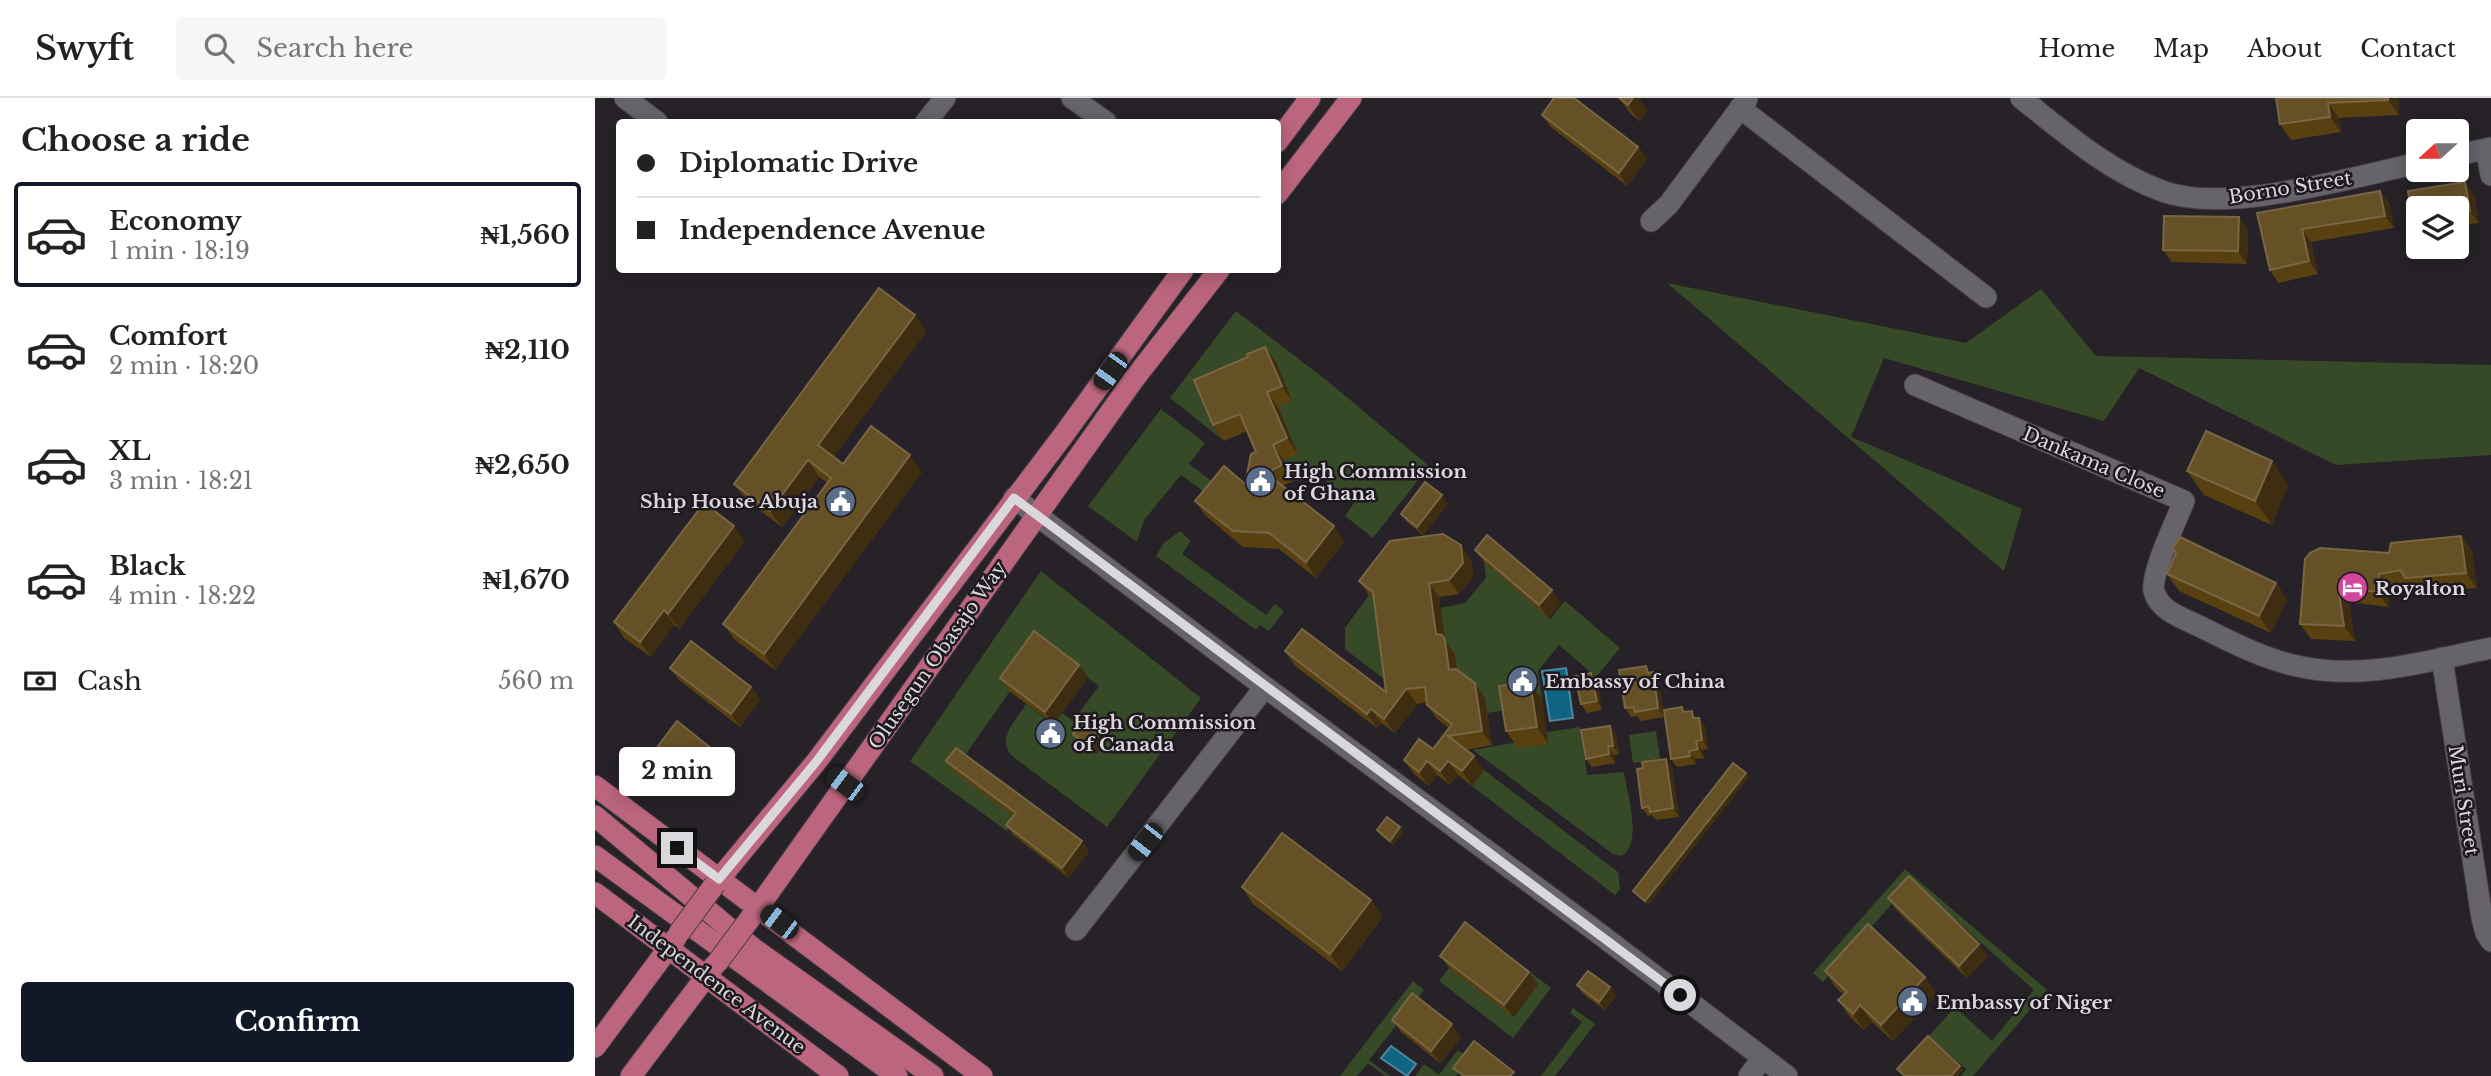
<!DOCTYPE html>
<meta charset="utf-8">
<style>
:root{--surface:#fff;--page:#f6f6f6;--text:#222;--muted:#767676;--line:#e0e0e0;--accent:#111827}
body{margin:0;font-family:"Libre Baskerville",serif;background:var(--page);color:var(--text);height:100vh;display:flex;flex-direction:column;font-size:26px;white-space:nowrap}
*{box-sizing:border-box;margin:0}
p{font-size:23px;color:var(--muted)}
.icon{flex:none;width:38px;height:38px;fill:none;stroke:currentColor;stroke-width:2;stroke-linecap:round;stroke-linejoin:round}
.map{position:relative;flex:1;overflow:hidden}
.side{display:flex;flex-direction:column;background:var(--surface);width:595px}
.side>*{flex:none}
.guide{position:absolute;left:21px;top:21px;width:665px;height:154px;border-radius:7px;box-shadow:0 4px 18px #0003;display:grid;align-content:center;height:154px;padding:0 21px;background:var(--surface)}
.needle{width:46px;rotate:249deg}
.tools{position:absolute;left:1811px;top:21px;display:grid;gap:14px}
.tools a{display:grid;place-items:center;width:63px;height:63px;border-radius:7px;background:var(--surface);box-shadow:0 4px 18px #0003;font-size:35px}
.end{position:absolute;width:32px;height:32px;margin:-16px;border:9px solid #dbd8dd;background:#111;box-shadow:0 0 0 4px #111}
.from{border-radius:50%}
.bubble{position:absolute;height:49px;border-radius:7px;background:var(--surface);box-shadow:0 4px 18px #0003;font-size:23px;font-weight:800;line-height:49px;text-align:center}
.car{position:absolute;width:21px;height:42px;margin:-21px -10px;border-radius:9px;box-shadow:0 0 5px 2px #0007;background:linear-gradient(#222 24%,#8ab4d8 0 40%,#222 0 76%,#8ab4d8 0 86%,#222 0)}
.guide b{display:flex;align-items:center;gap:24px;height:66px;font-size:26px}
.guide b+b{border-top:2px solid var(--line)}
.guide i{width:18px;height:18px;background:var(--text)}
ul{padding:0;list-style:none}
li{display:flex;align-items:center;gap:21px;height:105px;margin:0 14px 10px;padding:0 7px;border:4px solid transparent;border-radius:7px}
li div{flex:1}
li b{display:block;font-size:26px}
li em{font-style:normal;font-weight:800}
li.selected{border-color:var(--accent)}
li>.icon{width:63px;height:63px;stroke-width:1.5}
h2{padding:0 21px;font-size:32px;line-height:84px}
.pay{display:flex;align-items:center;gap:18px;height:77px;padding:0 21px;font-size:26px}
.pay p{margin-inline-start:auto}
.primary-button{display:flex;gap:14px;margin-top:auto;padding:14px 21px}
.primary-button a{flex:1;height:80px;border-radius:7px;background:var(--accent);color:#fff;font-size:28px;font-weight:800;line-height:80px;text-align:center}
header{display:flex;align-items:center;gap:42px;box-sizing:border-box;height:98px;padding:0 35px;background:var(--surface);border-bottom:2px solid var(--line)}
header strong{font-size:33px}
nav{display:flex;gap:38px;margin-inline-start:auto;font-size:24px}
.search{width:490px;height:63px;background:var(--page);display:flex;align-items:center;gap:18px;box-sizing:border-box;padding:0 24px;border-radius:7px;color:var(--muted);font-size:26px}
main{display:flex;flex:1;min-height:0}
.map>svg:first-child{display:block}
.green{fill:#374a27}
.water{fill:#106483;stroke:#4d879e;stroke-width:2}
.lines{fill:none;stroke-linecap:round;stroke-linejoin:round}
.minor-casing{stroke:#403c42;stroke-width:23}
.major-casing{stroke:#403c42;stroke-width:23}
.minor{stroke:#67636a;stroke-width:21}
.major{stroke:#bc657e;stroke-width:21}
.major-bridge-casing{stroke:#403c42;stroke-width:23;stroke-linecap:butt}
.major-bridge{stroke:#bc657e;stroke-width:21}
.wall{fill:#584011}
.shaded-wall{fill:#3e2d11}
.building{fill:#665127;stroke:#786644;stroke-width:2}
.route{stroke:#dbd8dd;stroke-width:9}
.labels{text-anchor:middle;stroke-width:5;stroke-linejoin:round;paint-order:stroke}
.street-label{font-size:19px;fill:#dbd8dd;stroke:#1d191f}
.poi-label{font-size:19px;font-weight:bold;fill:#dbd8dd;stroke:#1d191f;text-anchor:start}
</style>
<header>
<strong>Swyft</strong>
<div class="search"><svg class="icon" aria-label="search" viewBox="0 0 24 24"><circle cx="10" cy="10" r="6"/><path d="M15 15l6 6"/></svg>Search here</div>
<nav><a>Home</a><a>Map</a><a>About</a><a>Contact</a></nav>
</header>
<main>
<section class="side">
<h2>Choose a ride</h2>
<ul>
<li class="selected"><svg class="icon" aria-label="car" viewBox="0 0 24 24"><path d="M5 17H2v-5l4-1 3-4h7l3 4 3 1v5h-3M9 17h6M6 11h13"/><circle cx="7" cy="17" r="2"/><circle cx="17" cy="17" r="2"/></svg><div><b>Economy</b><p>1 min · 18:19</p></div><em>₦1,560</em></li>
<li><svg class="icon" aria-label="car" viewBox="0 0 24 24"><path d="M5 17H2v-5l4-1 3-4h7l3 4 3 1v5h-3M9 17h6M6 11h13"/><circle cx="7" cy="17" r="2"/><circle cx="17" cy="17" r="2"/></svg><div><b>Comfort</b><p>2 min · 18:20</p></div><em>₦2,110</em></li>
<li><svg class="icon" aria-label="car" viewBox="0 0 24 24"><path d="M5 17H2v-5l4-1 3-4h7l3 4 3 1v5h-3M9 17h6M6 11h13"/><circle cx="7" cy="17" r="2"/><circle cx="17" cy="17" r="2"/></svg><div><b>XL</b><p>3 min · 18:21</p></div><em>₦2,650</em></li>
<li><svg class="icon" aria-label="car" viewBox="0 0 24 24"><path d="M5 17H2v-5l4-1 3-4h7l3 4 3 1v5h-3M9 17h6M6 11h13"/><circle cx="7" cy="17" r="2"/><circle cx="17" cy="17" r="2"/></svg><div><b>Black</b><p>4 min · 18:22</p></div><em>₦1,670</em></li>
</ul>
<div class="pay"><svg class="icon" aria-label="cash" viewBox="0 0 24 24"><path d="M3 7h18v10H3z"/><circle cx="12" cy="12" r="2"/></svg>Cash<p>560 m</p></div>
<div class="primary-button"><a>Confirm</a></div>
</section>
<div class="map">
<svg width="1896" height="978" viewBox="0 0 1896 978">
<rect width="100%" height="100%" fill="#262228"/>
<g class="green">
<path d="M1072,185L1371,245L1446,191L1501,258L1896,267V357L1741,367L1544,270L1509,323L1289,260L1256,339L1427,411L1409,473Z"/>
<path d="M641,213L735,285L834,368L778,440L750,418L759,405L716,372L706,383H698L689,362L703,355L610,298L629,343L575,300Z"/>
<path d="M566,311L610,345L594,366L631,394L623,404L586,377L549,422L542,444L493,408Z"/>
<path d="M585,433L596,443L587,456L671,517L680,506L689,513L674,533L665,527L661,532L561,458L569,445Z"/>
<path d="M889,464L955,521L970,503L1025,550L1001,579L964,547L943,573L947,601L917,611L892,615L864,586L851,550L845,510L870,505L891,480Z"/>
<path d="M446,473L606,600L512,729L417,658C401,640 421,623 431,606L458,626L467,615L478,623L504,588L448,546L368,660L431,707L412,733L315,663Z"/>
<path d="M774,497L788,508L799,589L750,551V530Z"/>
<path d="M985,629L992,677L1029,674C1032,695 1048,745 1027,758L1018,756L878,652L922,644L953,646L952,634Z"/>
<path d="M1061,633L1065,661L1038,665L1034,637Z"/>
<path d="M889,672L1023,774L1025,791L1020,797L877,688Z"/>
<path d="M1310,771L1452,892L1378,978H1366L1371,971L1334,938L1360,909L1397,943L1439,892L1317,783L1228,884L1218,875Z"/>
<path d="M882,833L956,890L918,940L844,883L854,870L919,919L943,886Z"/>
<path d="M818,883L829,892L774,962L795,978H790L773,965L762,978H745Z"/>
<path d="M978,910L1000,926L960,978H946L987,924L975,915Z"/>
<path d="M863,952L875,960L861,978H820L829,966L844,977Z"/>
</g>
<g class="water">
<path d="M971,570L978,620L955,623L947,573Z"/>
<path d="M796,948L821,966L812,978L786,960Z"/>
</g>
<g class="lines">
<defs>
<g id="minor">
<path d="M30,0L62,24"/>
<path d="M477,0L511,24"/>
<path d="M1426,0C1470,35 1513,73 1567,93C1632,117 1756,79 1824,65"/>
<path d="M1145,10L1391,199"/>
<path d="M331,24L350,0"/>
<path d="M1891,51L1896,77"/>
<path d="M1862,57L1896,50"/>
<path d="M1056,123L1074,106L1152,1"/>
<path d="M1320,287L1589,403C1582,421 1555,477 1559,493C1564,514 1591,521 1608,530C1638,545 1669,561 1702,568C1767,583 1832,563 1896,550"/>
<path d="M419,400L670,589L1002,834L1192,978"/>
<path d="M1847,560L1887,820L1891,835L1896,843"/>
<path d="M481,832L670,589"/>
<path d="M1154,978L1168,960"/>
</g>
<g id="major">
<path d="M682,44L715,0"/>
<path d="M682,96L756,0"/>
<path d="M0,688L387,978"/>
<path d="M0,718L159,851L338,978"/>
<path d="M0,758L302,978"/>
<path d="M120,786L221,664L470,335L588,172"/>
<path d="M0,795L243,978"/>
<path d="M157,818L539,281L624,172"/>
<path d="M0,949L81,840"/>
<path d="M36,978L119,868"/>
</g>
</defs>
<use href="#minor" class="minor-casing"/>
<use href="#major" class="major-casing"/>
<use href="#minor" class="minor"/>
<use href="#major" class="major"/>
<defs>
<g id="major-bridge">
<path d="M84,835L120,786"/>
<path d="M122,865L157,818"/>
</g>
</defs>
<use href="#major-bridge" class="major-bridge-casing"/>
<use href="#major-bridge" class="major-bridge"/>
</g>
<g class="wall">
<path d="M1024,0L1052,12L1045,24L1035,15Z"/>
<path d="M1681,0H1803L1804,17L1744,20L1746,34L1696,42L1685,26Z"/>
<path d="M947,17L1043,49L1052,61L1032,88L956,29Z"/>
<path d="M1870,84L1879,97L1884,125L1862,128V110H1824V130L1817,121L1813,93Z"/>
<path d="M1794,105L1799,130L1716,144L1723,176L1683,185L1675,172L1662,115Z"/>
<path d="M1653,132L1652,166L1577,164L1568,152Z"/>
<path d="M320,217L331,234L239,358L248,366L327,374L180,572L140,542L128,526L233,385L224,379L187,429L151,402L139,386Z"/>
<path d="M681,264L697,303L683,309L703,356L689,362L698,383L687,388L739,428L749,444L721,480L684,451L648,449L611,418L600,403L650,386L661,354L652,333L629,343L618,327Z"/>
<path d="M1677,363L1693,387L1677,427L1609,397L1592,373Z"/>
<path d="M853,406L828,437L812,424L806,416Z"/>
<path d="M1866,438L1877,453L1882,490L1820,495L1815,488L1795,491L1793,509L1754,504L1760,543L1716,541L1705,526L1715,455H1794Z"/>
<path d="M150,443L84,531L79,527L56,559L29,540L19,524Z"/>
<path d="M880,452L966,505L953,520L889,464Z"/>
<path d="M876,461L878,479L864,496L844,499L850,542L860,556L862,571L890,600L897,647L871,652L889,672L877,688L863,677L855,687L842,677L834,688L819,676L809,662L838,651L854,630L842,621L832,607V604L822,606L800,635L786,625L782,630L700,568L690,553L791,594L779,501L774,497L764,483Z"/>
<path d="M1572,476L1681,485L1692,502L1676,535L1584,493Z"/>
<path d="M75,570L156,589L165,602L145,629L84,582Z"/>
<path d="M996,575L1002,583L1007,612L992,615L986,606Z"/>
<path d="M1056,575L1064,583L1069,619L1046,623L1042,618L1036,619L1030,610Z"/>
<path d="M493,579L459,626L414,593L405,580Z"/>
<path d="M935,584L947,601L953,646L923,650L911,633Z"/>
<path d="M1091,614L1102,620H1104L1110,628L1113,651L1107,652L1109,660L1100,661L1101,666L1082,669L1076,661Z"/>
<path d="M1015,628L1021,637L1024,656L1019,657L1020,665L997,669L991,661Z"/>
<path d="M507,632L513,641L501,657L484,645L478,636Z"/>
<path d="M63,648L117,651L126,663L107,688L71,661Z"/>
<path d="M351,663L487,743L494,753L474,780L418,737L411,727L418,718L358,673Z"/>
<path d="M1077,670L1084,719L1061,722L1057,717L1053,718L1047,710Z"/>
<path d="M1151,675L1154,679L1053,807L1041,797L1038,793Z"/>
<path d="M805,729L808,734L798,747L785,737L782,732Z"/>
<path d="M647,789L776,802L788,819L747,873L658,806Z"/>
<path d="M1293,800L1384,846L1393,858L1372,880L1302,813Z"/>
<path d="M845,858L934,874L943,886L918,919L854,870Z"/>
<path d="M1230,873L1330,879L1342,896L1298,943L1277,924L1269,932L1255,919L1243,902L1249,897L1241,890Z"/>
<path d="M982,887L1015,889L1021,898L1010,912L988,896Z"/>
<path d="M797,922L866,939L845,965L806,934Z"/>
</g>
<g class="shaded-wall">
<path d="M1038,0H1044L1052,12L1045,24L1033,7Z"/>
<path d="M1793,0H1803L1804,17L1793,2Z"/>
<path d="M1733,5L1744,20L1746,34L1735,19Z"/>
<path d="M1043,49L1052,61L1032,88L1024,75Z"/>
<path d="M1870,84L1879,97L1884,125L1875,113Z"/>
<path d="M1785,93L1794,105L1799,130L1790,118Z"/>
<path d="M1644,119L1653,132L1652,166L1643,153Z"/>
<path d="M1707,131L1716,144L1723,176L1714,163Z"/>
<path d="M320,217L331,234L235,364L223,347Z"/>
<path d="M670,249L681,264L697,303L687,288Z"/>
<path d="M672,294L683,309L703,356L692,340Z"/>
<path d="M678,347L689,362L698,383L687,367Z"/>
<path d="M315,357L327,374L180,572L169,556Z"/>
<path d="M213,362L224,379L187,429L175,413Z"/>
<path d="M1677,363L1693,387L1677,427L1660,403Z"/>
<path d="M847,397L853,406L828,437L822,429Z"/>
<path d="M139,428L150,443L84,531L73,516Z"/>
<path d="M739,428L749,444L721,480L711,464Z"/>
<path d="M1866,438L1877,453L1882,490L1871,475Z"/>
<path d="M866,447L876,461L878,479L864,496L854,482Z"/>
<path d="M1784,476L1795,491L1793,509L1783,494Z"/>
<path d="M834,485L844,499L850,542L860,556L864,586L854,572L841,536Z"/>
<path d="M1681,485L1692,502L1676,535L1664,518Z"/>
<path d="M1743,489L1754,504L1760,543L1749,528Z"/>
<path d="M957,492L966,505L953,520L944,507Z"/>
<path d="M69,512L79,527L56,559L45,544Z"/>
<path d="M484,567L493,579L459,626L450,614Z"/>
<path d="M1058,574L1064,583L1069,619L1063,610Z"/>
<path d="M996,575L1002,583L1007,612L1002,603Z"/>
<path d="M935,584L947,601L953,646L942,629Z"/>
<path d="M880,585L890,600L897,647L887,633Z"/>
<path d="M156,589L165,602L145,629L136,616Z"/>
<path d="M811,591L822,606L800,635L789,621Z"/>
<path d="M776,611L786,625L782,630L772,616Z"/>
<path d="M1104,620L1110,628L1113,651L1107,642Z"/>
<path d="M1015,628L1021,637L1024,656L1018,648Z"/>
<path d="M507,632L513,641L501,657L495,649Z"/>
<path d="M1101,643L1107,652L1109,660L1103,651Z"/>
<path d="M1013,648L1019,657L1020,665L1014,656Z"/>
<path d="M117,651L126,663L107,688L98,676Z"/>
<path d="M1094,653L1100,661L1101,666L1095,658Z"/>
<path d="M879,658L889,672L877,688L867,673Z"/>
<path d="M1071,661L1077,670L1084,719L1078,710Z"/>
<path d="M832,663L842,677L834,688L824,674Z"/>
<path d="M853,663L863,677L855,687L845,673Z"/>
<path d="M1151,675L1154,679L1053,807L1050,803Z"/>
<path d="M805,729L808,734L798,747L795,743Z"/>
<path d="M487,743L494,753L474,780L467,770Z"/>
<path d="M776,802L788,819L747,873L735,856Z"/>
<path d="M1384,846L1393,858L1372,880L1364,868Z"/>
<path d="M934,874L943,886L918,919L909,907Z"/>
<path d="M1330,879L1342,896L1298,943L1286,927Z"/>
<path d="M1015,889L1021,898L1010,912L1004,904Z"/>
<path d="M1265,907L1277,924L1269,932L1258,916Z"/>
<path d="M857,926L866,939L845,965L836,953Z"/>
<path d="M1365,968L1368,972L1363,978H1356Z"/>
</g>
<g class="building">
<path d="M959,0H979L1043,49L1024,75L947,17Z"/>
<path d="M1024,0H1038L1033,7Z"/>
<path d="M1681,0H1793V2L1733,5L1735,19L1685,26Z"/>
<path d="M1870,84L1875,113L1862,114V110H1824V120L1817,121L1813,93Z"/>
<path d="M1785,93L1790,118L1707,131L1714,163L1675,172L1662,115Z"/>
<path d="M1569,118L1644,119L1643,153L1568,152Z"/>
<path d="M284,190L320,217L223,347L248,366L276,328L315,357L169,556L128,526L236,380L213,362L175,413L139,386Z"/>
<path d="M670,249L687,288L672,294L692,340L678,347L687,367L671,375L739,428L711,464L674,435L638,433L600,403L629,368L650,386L656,356L661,354L645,316L618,327L599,282L653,259L652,256Z"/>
<path d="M1611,333L1677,363L1660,403L1592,373Z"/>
<path d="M830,384L847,397L822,429L806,416Z"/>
<path d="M109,405L139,428L73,516L69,512L45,544L19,524Z"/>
<path d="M848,436L866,447L868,465L854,482L834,485L841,536L847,537L850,542L854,572L861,571L880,585L887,633L853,638L879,658L867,673L853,663L845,673L832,663L824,674L809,662L824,641L838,651L857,626L832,607L830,589L811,591L789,621L776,611L772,616L690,553L707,531L791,594L778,494L764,483L795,443Z"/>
<path d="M892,437L957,492L944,507L880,452Z"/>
<path d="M1866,438L1871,475L1810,480L1806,472L1784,476L1783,494L1743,489L1749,528L1705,526L1710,461L1715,455L1725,450L1794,455L1796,445Z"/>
<path d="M1585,439L1681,485L1664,518L1572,476L1581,455L1578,450Z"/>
<path d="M439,533L484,567L450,614L405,580Z"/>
<path d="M96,543L156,589L136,616L75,570Z"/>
<path d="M1051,568L1053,575L1058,574L1063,610L1040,614L1039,609L1030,610L1024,572Z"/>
<path d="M996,575L1002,603L986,606L980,578Z"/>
<path d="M935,584L942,629L911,633L904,588Z"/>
<path d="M1087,609L1088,614L1097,613L1098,620H1104L1107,642L1101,643L1103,651L1094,653L1095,658L1076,661L1069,612Z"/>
<path d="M490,620L507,632L495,649L478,636Z"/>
<path d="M82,623L117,651L98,676L63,648Z"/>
<path d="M1015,628L1018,648H1013L1014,656L991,661L986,632Z"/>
<path d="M361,650L487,743L467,770L411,727L421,715L351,663Z"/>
<path d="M1071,661L1078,710L1055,714L1054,708L1047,710L1042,671L1048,670L1047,664Z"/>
<path d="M1138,665L1151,675L1050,803L1038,793Z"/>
<path d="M792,719L805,729L795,743L782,732Z"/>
<path d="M687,735L776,802L735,856L647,789Z"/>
<path d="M1314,778L1384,846L1364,868L1293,800Z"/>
<path d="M870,824L934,874L909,907L845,858Z"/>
<path d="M1273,826L1330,879L1286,927L1265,907L1258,916L1243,902L1252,894L1230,873Z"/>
<path d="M993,873L1015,889L1004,904L982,887Z"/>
<path d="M817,895L857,926L836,953L797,922Z"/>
<path d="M1333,938L1365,968L1356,978H1310L1302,971Z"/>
<path d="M879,943L919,974L915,978H869L858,970Z"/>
</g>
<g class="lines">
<path class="route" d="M82,750L124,781L221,664L419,400L1085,897"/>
</g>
<defs>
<symbol id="civic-disc" viewBox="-11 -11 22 22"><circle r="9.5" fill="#5c6f8a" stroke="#1d191f"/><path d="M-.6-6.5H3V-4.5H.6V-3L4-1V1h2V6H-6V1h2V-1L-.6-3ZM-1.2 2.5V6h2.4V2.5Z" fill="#fff"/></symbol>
<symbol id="hotel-disc" viewBox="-11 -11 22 22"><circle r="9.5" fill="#d1479c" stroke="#1d191f"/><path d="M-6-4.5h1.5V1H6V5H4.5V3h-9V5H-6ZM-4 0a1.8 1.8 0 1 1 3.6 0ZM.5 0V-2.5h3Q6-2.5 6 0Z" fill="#fff"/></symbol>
</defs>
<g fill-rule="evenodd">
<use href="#civic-disc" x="648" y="366" width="35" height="35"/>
<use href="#civic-disc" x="228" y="386" width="35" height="35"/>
<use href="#hotel-disc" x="1740" y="472" width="35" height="35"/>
<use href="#civic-disc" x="910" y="566" width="35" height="35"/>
<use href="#civic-disc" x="438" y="618" width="35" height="35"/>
<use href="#civic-disc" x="1300" y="886" width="35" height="35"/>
</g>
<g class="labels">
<g class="street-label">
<text transform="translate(1695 89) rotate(-9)" y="7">Borno Street</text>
<text transform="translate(1499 364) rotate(23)" y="7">Dankama Close</text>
<text transform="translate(342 557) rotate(-55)" y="7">Olusegun Obasajo Way</text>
<text transform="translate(1869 702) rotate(81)" y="7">Muri Street</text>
<text transform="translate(122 886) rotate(37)" y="7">Independence Avenue</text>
</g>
<g class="poi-label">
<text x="689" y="380">High Commission<tspan x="689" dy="22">of Ghana</tspan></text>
<text x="223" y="410" text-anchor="end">Ship House Abuja</text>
<text x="1780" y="497">Royalton</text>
<text x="950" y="590">Embassy of China</text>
<text x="478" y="631">High Commission<tspan x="478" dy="22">of Canada</tspan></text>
<text x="1341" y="911">Embassy of Niger</text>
</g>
</g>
</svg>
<div class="tools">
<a><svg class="needle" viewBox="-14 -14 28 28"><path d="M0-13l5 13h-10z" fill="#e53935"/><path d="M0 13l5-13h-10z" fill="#767676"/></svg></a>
<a><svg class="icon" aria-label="layers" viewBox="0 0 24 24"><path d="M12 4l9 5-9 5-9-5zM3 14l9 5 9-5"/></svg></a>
</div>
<i class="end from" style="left:1085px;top:897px"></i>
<i class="end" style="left:82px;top:750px"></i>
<div class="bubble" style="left:24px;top:649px;width:116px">2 min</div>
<i class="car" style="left:515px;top:273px;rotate:216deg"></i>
<i class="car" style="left:250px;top:686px;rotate:307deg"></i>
<i class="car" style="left:550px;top:744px;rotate:218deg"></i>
<i class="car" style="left:184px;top:824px;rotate:307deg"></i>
<div class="guide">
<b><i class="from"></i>Diplomatic Drive</b>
<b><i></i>Independence Avenue</b>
</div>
</div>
</main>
